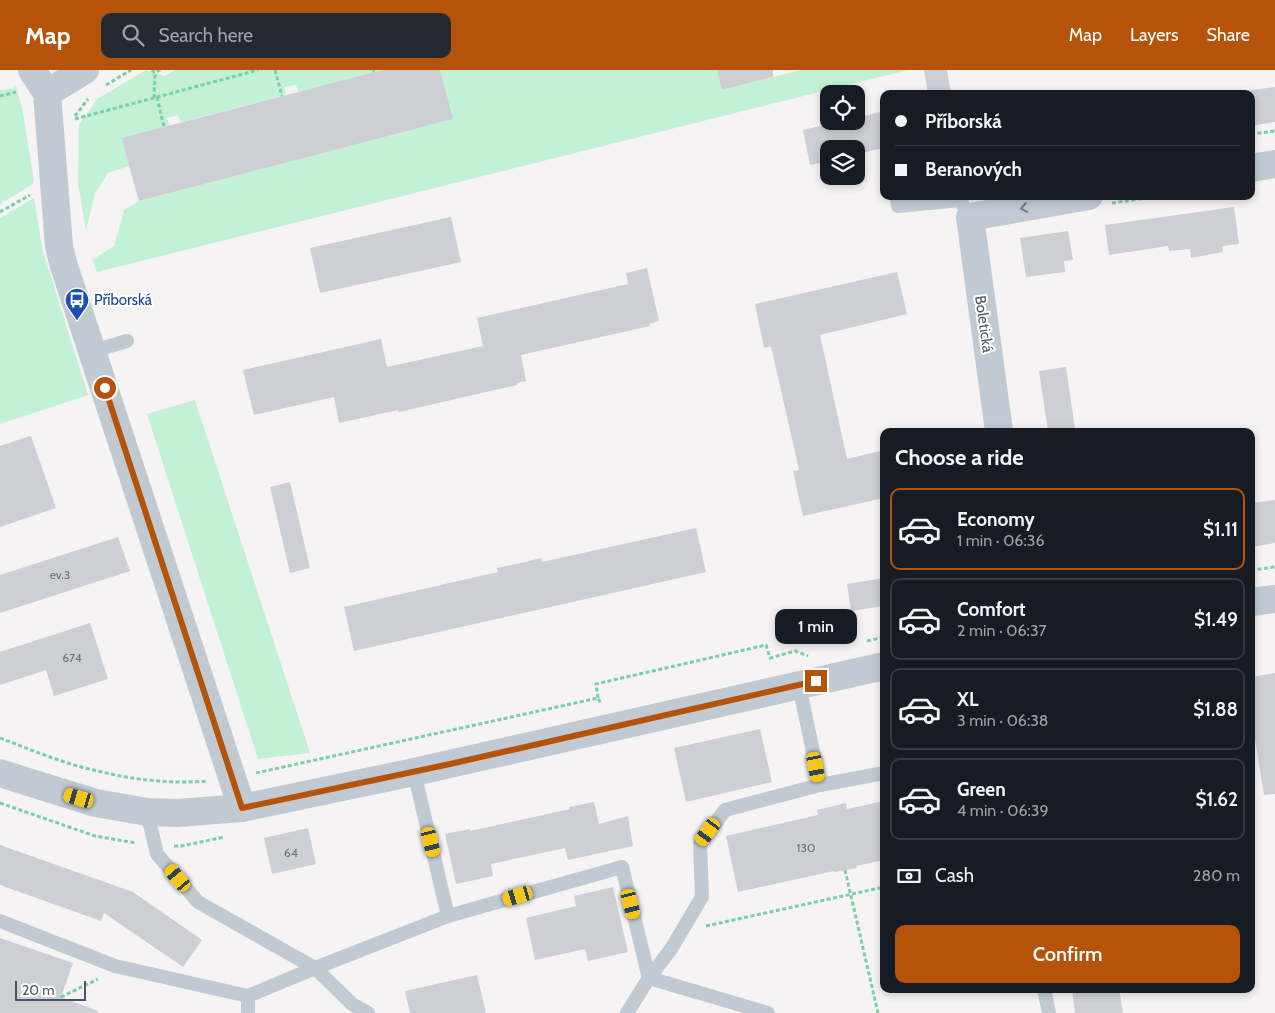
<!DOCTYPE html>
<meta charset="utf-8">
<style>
:root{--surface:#171b24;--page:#242831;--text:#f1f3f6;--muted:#9ea1a6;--line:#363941;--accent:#b45309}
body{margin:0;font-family:Cabin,sans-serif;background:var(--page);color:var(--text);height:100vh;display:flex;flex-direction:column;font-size:19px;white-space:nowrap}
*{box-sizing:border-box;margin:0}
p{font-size:16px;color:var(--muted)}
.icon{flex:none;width:28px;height:28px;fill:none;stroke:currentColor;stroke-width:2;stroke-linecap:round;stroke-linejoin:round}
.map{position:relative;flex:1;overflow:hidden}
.details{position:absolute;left:880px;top:358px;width:375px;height:565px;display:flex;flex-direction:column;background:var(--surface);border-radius:10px;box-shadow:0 2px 8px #0003}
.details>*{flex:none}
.guide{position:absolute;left:880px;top:20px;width:375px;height:110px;border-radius:10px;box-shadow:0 2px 8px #0003;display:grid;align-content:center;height:110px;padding:0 15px;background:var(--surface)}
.tools{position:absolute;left:820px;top:15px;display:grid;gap:10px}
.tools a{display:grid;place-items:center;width:45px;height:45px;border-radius:10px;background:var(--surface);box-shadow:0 2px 8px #0003;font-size:25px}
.scale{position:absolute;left:15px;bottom:12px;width:71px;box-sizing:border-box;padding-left:5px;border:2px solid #4a5661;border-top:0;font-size:14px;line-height:18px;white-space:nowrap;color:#4a5661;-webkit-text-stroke:4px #fff;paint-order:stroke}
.end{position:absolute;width:22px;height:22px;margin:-11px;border:6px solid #b45309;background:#fff;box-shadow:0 0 0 2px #fff}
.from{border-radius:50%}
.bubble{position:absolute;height:35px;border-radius:10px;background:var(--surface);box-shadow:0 2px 8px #0003;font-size:16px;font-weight:600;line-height:35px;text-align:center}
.car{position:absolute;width:15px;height:30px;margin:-15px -8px;border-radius:6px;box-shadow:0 0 4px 1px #0007;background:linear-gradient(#f5c518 24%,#345 0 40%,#f5c518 0 76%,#345 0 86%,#f5c518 0)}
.guide b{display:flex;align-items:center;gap:18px;height:48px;font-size:19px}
.guide b+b{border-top:1px solid var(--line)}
.guide i{width:12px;height:12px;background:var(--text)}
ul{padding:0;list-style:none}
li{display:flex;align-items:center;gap:15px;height:82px;margin:0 10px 8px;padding:0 5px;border:2px solid var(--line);border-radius:10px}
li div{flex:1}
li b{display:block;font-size:19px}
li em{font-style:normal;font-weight:600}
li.selected{border-color:var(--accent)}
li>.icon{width:45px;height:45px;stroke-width:1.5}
h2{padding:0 15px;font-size:22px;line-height:60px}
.pay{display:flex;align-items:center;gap:12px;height:55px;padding:0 15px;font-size:19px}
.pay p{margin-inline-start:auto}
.button{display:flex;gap:10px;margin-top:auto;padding:10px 15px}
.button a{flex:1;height:58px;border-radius:10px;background:var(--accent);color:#fff;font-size:20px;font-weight:600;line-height:58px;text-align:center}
header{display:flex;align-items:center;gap:30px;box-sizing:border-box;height:70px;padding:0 25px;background:var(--accent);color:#fff}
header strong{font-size:24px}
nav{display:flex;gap:28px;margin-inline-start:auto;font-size:18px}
.search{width:350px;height:45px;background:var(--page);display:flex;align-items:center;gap:12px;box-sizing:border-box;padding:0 18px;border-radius:10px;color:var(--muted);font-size:19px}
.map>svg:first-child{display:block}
.green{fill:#c3f1d5}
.building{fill:#cdcfd5}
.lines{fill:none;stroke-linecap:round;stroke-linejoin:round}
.path{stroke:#7ad0a6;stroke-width:3;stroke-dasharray:4 2.5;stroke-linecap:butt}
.service{stroke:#c1cad2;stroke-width:14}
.minor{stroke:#c1cad2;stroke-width:28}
.tertiary{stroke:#c1cad2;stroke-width:28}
.oneway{stroke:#6e7983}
.route{stroke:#b45309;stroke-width:6}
.labels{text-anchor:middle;stroke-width:4;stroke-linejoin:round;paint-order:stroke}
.number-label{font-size:12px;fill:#6b747e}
.transit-label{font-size:15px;fill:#164399;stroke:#fff;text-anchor:start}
.street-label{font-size:15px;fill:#4a5661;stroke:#fff}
</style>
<header>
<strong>Map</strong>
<div class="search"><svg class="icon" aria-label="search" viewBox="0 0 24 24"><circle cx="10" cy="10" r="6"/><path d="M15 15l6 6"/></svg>Search here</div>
<nav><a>Map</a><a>Layers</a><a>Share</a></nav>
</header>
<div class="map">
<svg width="1275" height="943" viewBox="0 0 1275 943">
<rect width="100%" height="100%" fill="#f5f3f3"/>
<g class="green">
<path d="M146,0L165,6L175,0H378V1L298,22L296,15L284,17L286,25L181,52L178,45L167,48L169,56L123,68L129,96L108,103L95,123L86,161L78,113L79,55L97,29Z"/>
<path d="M440,0H717L723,20L801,0H908L97,202L92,190L114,176L124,140L139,131L452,49Z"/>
<path d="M15,15L22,37L34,111L33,114L0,134V20L12,19L14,17Z"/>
<path d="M34,128L42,178L88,325L0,354V148Z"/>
<path d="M195,330L310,683L258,689L147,344Z"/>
</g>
<g class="building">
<path d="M382,0H440L453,49L139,131L129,96L122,68Z"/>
<path d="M717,0H773V7L722,20Z"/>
<path d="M924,0H947L951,24H928Z"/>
<path d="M1275,17V52L1251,56V20Z"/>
<path d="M884,41V78L856,84V79H829V91L810,95L803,60L840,51H856V48Z"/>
<path d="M1234,137L1239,174L1222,176L1223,182L1191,188L1190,179L1169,181L1168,176L1109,185L1105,155Z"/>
<path d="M451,147L461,192L320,223L310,178Z"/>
<path d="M1068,161L1073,190L1064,191L1065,202L1026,207L1020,168Z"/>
<path d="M647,198L659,251L649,254L650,256L521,285L526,311L517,313V315L399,342L398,340L339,353L334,327L254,345L243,300L381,269L387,297L483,276L477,248L628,214L626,203Z"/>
<path d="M897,202L907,244L820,265L847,389L884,380V428L803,446L793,401L799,400L771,276L764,278L755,234Z"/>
<path d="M1066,297L1075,359L1071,360V361H1048L1039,301Z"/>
<path d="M30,366H31L56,438L0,457V376Z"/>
<path d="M290,412L310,498L290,503L270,417Z"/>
<path d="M1275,430V473L1251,477V433Z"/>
<path d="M696,458L706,502L354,581L344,537L498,502L497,498L525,492L541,488L542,492Z"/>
<path d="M118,467L130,501L0,543V505Z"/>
<path d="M884,508V536L851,541L847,514Z"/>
<path d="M90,553L108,609L54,626L46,600L0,615V582Z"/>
<path d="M1275,603V724L1264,725L1251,644V607Z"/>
<path d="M760,659L772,712L686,732L674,678Z"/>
<path d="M884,731V790L856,796L857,798L845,800L834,802V801L738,822L726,766L818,745L817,740L846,733L847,739Z"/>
<path d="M594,732L599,754L628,746L633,776L568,790L565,778L491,794L493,806L456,814L445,764L470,759V761L570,739L569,737Z"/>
<path d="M308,758L316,794L272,804L264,768Z"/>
<path d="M0,775L133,822L202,870L183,897L104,843L101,851L0,815Z"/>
<path d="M613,817L628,882L588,891L585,879L535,890L526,848L576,836L574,826Z"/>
<path d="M0,868L73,893L61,927L98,941V943H0Z"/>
<path d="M477,905L486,943H410L405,921Z"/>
<path d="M1072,919H1119L1123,943H1075Z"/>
</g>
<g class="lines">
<g class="path">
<path d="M152,0L155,3L160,0"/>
<path d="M275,0L282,26"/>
<path d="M373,0L374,2"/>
<path d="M106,15L131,0"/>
<path d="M0,26L16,22"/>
<path d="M157,27L164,57"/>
<path d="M154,28L155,3"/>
<path d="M75,46L88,29"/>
<path d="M75,49L258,0"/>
<path d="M1251,64L1275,61"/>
<path d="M1112,133L1161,126"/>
<path d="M0,142L30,125"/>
<path d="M1251,500L1275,497"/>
<path d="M867,571L884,567"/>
<path d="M598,628L596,614L766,575L770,588L795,581L808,586"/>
<path d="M0,668C32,680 64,694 98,701C133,710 172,714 208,711"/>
<path d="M256,703L598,628L601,634"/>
<path d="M0,733L95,766L136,773"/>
<path d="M174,776H181L225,767"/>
<path d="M845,800L878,943"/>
<path d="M706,856L884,817"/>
<path d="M61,927L98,909"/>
</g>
<g class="service">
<path d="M897,126L898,136L960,130L970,147"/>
<path d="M93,281L127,271"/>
<path d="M414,702L448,846L622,797L649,908L627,943"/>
<path d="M820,715L884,703"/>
<path d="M147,742L157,784L198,832L315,898L352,934L368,943"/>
<path d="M0,851L115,896L248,926L315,898L448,846"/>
<path d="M1044,919L1049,943"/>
<path d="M248,926V943"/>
<path d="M768,943L649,908L671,879L702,827L700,774L725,740L820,715L799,615"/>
</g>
<g class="minor">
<path d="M32,0L47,23L59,176L63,193L242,738"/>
<path d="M47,23L85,0"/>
<path d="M1251,98L1275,94"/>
<path d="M999,361L970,147L1089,126"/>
</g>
<g class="tertiary">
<path d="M1251,532L1275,529"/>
<path d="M0,703L28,712L96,733L147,742L178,743L242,738L414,702L614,657L884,596"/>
</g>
</g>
<defs><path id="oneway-chevron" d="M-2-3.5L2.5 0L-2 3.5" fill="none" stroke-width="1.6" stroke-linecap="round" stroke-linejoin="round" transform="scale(1.25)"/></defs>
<use class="oneway" href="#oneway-chevron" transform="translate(1024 138) rotate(170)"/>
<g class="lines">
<path class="route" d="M105,318L242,738L450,694L816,611"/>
</g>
<defs>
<symbol id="bus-pin" viewBox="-11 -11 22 30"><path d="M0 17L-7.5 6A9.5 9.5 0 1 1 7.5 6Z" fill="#1a4fb4" stroke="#fff"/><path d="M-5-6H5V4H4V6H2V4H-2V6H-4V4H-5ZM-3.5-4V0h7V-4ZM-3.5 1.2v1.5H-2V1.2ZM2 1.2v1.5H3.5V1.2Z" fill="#fff"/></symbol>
</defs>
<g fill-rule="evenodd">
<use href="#bus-pin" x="63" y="216" width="28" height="38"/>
</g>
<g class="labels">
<g class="number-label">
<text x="60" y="509">ev.3</text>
<text x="72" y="592">674</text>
<text x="806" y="782">130</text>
<text x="291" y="787">64</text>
</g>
<g class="transit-label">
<text x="94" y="235">Příborská</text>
</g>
<g class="street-label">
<text transform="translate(984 254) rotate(82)" y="5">Boletická</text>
</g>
</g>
</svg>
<div class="tools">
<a><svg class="icon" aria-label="locate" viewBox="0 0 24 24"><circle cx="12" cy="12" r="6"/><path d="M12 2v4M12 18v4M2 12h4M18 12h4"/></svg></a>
<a><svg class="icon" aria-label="layers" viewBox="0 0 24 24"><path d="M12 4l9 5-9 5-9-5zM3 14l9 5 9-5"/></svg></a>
</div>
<div class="scale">20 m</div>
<i class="end from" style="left:105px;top:318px"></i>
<i class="end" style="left:816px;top:611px"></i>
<div class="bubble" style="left:775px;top:539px;width:82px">1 min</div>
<i class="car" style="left:816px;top:697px;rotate:169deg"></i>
<i class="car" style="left:79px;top:728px;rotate:286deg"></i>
<i class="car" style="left:708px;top:762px;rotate:216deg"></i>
<i class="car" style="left:431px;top:772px;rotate:166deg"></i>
<i class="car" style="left:178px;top:808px;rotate:320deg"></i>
<i class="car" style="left:518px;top:826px;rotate:254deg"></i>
<i class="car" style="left:631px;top:834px;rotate:166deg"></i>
<div class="guide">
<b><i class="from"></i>Příborská</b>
<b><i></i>Beranových</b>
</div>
<section class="details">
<h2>Choose a ride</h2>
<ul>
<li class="selected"><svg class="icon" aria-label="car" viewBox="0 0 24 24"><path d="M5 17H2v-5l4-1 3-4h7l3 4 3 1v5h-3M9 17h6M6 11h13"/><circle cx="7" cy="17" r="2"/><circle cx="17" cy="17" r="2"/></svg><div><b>Economy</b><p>1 min · 06:36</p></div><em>$1.11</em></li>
<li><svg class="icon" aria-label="car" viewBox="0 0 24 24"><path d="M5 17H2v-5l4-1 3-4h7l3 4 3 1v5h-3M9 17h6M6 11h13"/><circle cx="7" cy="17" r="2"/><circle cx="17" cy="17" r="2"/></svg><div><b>Comfort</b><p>2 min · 06:37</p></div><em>$1.49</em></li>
<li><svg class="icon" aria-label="car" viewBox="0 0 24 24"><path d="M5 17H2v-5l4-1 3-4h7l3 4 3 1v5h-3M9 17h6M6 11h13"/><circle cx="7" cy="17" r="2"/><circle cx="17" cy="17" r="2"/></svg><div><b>XL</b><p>3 min · 06:38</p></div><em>$1.88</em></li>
<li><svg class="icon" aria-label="car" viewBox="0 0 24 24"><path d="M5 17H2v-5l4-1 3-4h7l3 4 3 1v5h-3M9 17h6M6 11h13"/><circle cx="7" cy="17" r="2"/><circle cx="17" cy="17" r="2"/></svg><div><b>Green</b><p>4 min · 06:39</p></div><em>$1.62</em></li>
</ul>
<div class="pay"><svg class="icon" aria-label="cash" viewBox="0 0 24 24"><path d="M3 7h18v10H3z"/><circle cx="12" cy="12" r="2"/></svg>Cash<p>280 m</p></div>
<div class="button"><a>Confirm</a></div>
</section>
</div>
